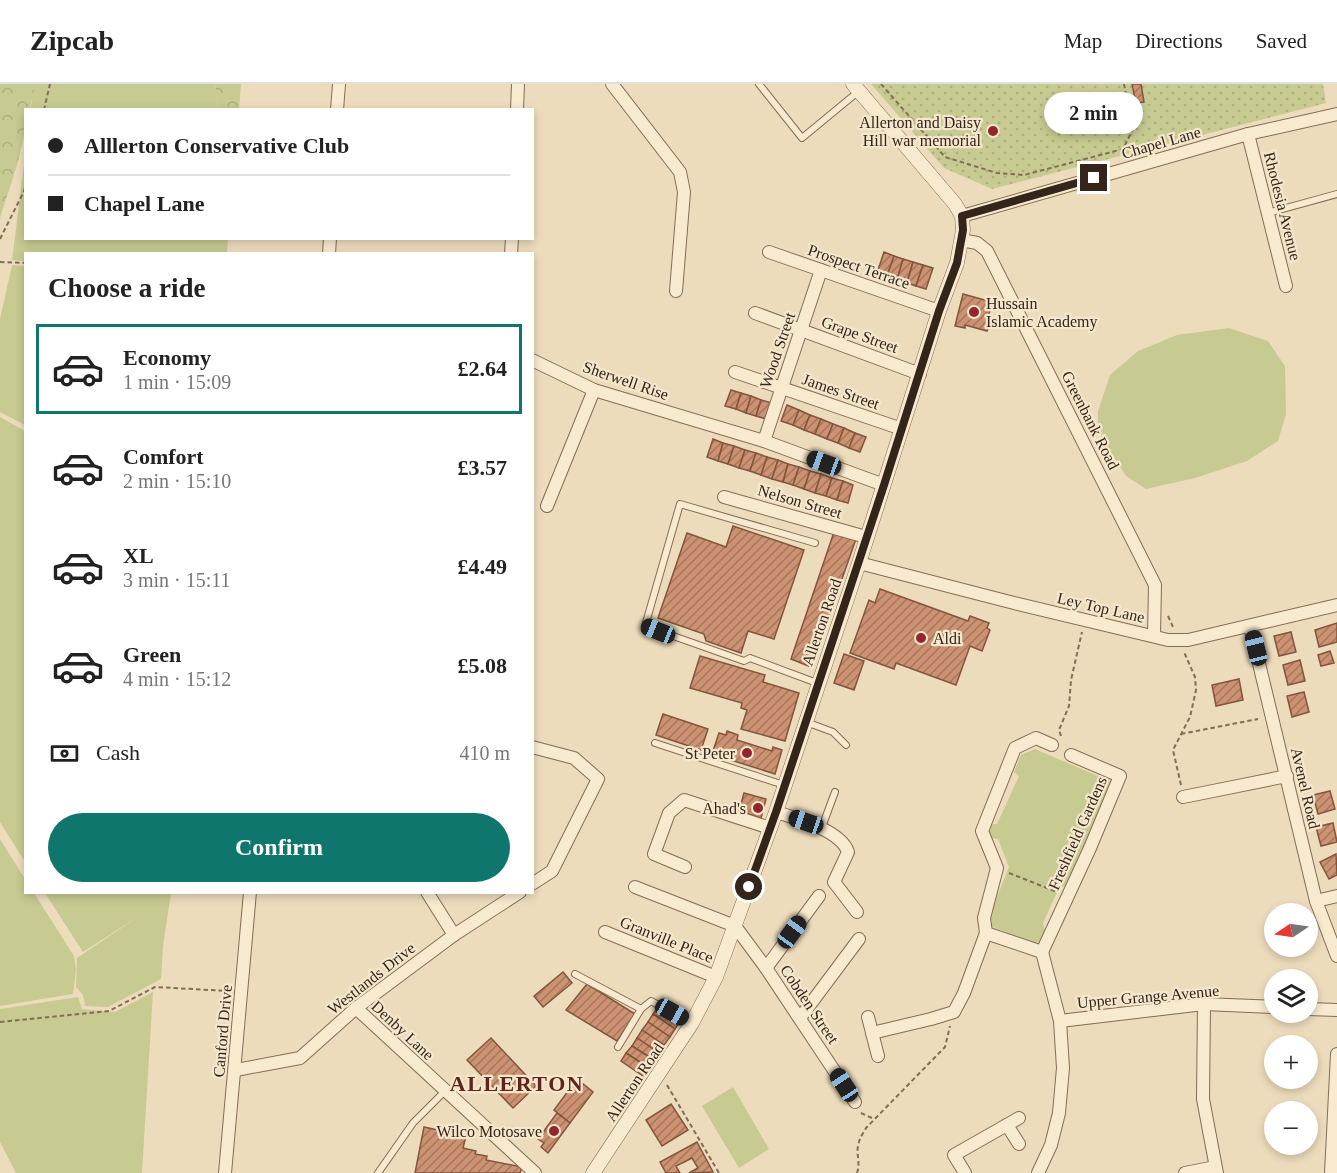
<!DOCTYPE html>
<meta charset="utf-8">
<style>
:root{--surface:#fff;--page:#f6f6f6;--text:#222;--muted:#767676;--line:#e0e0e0;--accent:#0f766e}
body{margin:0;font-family:Georgia,serif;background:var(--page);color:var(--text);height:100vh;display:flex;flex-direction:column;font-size:22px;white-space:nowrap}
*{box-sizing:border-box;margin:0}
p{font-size:20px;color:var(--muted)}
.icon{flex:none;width:33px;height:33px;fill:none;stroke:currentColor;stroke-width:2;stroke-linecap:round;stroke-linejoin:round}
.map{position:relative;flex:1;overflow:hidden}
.side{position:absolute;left:24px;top:168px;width:510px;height:642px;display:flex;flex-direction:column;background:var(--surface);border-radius:0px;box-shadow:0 3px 9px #0003}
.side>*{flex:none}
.guide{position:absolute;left:24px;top:24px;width:510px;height:132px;border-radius:0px;box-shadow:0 3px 9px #0003;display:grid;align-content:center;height:132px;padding:0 24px;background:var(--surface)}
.needle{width:39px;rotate:257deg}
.tools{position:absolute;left:1264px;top:819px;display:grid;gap:12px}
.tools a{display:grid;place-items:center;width:54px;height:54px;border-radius:50%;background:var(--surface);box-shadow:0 3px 9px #0003;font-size:30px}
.end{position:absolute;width:27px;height:27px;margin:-14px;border:8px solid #34251b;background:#fff;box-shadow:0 0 0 3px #fff}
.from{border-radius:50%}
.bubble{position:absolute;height:42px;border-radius:21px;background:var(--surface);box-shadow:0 3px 9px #0003;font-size:20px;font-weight:700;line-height:42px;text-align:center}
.car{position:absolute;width:18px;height:36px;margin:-18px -9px;border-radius:8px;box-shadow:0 0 4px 2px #0007;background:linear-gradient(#222 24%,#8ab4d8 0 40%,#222 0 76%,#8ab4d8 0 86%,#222 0)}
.guide b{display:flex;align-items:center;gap:21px;height:57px;font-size:22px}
.guide b+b{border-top:2px solid var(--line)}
.guide i{width:15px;height:15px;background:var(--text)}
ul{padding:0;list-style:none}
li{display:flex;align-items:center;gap:18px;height:90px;margin:0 12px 9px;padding:0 12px;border:3px solid transparent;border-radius:0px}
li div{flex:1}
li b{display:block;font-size:22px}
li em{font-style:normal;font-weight:700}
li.current{border-color:var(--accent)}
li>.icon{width:54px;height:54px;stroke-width:1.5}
h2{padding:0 24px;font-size:27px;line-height:72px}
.pay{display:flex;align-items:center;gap:15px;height:66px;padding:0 24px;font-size:22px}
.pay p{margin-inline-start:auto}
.action{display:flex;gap:12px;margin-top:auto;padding:12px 24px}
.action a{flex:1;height:69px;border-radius:36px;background:var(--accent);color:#fff;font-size:24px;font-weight:700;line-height:69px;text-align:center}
header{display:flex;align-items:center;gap:36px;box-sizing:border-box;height:84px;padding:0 30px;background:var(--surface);border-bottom:2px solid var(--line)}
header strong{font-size:28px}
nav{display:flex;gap:33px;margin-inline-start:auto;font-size:21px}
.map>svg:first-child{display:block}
.grass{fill:#c7cb91}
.forest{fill:url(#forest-crowns)}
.park{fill:url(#park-dots)}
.building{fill:url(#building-hatch);stroke:#84543c;stroke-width:1.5}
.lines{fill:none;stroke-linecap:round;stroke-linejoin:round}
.service-casing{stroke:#846c56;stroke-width:8}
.minor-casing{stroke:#846c56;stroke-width:14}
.tertiary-casing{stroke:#846c56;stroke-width:15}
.path{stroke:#846c56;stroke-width:2;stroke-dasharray:4.5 3;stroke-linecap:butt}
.service{stroke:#f8eacf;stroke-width:6}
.minor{stroke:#f8eacf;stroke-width:12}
.tertiary{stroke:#f8eacf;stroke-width:14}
.route{stroke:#34251b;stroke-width:8}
.poi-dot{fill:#93262d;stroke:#f5e7cc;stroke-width:2}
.labels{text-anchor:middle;stroke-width:4.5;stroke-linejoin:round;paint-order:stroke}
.poi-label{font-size:16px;fill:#34251b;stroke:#f5e7cc;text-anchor:end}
.street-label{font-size:16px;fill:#34251b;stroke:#f5e7cc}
.district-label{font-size:22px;font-weight:bold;letter-spacing:1.5px;fill:#60251a;stroke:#f5e7cc}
</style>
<header>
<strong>Zipcab</strong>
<nav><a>Map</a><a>Directions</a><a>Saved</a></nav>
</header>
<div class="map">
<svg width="1337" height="1089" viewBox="0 0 1337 1089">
<defs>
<pattern id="forest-crowns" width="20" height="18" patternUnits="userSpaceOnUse" patternTransform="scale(1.5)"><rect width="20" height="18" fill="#c7cb91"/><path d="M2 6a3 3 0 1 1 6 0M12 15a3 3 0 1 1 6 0" fill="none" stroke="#acae7c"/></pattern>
<pattern id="park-dots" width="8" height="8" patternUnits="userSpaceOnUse" patternTransform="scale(1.5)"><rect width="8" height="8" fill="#c7cb91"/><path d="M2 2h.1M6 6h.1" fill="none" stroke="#acae7c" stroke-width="1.8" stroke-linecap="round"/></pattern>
<pattern id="building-hatch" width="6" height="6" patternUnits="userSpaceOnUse" patternTransform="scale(1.5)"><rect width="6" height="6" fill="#cc9272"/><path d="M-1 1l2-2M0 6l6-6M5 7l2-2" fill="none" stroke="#a6775d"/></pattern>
</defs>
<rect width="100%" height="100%" fill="#eddcbc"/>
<g class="grass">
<path d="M33,0H215L218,25L31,26Z"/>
<path d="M25,73L26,154L228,155L227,169L26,170L25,177L12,176Z"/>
<path d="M12,181L25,182V341L0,328V235Z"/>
<path d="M1229,244L1268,257L1285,282L1286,330L1278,357L1247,377L1195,394L1146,405L1126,392L1105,360L1098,344V327L1110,291L1138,267L1177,251Z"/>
<path d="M0,333L25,347V778L0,738Z"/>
<path d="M1035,665L1100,693L1106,689L1111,701L1069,801L1059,804L1043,839L1046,851L1040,858L1032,859L993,843L989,839V833L1009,783L998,755L991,754L989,749L991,740H997L1019,692L1014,688L1021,671Z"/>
<path d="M0,755L25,795L26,808L34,809L74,872L76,886L73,910L0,922Z"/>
<path d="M45,809H171L163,862L161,895L108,923L85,922L83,911L76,903L77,874L139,832L83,868Z"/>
<path d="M153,908L142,1089H16L0,1058V925L78,913L82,925L115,928Z"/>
<path d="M733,1003L769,1065L739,1084L702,1022Z"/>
</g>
<g class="forest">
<path d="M0,0H35L30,25L26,26C26,63 11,98 0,134Z"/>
<path d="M215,0H241L239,25H218Z"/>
</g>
<path class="park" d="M871,0H1323L1326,19L992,105L944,84Z"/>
<g class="building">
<path d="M1132,0H1141L1144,18L1136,19Z"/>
<path d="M884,168L894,172L887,192L877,189Z"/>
<path d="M894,172L903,175L897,196L887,192Z"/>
<path d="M903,175L913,178L907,199L897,196Z"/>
<path d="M913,178L923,181L916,202L907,199Z"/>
<path d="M923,181L933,184L926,205L916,202Z"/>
<path d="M963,210L992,218L987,238L990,239L987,247L965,241V244L955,242Z"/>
<path d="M731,306L741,309L736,325L725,322Z"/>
<path d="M741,309L751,312L746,329L736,325Z"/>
<path d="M751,312L761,316L756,332L746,329Z"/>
<path d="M761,316L772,319L766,335L756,332Z"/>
<path d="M787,321L799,326L793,341L781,337Z"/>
<path d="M799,326L810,331L804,346L793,341Z"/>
<path d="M810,331L821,335L815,350L804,346Z"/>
<path d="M821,335L833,340L827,355L815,350Z"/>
<path d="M833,340L844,344L838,359L827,355Z"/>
<path d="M844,344L855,349L849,364L838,359Z"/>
<path d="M855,349L866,353L860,368L849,364Z"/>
<path d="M713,355L723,359L718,377L707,373Z"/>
<path d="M723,359L734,362L728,380L718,377Z"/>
<path d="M734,362L745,366L739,384L728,380Z"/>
<path d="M745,366L756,369L750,387L739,384Z"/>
<path d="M756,369L767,373L761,391L750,387Z"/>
<path d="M767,373L778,376L772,395L761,391Z"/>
<path d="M778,376L788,380L783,398L772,395Z"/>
<path d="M788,380L799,383L793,401L783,398Z"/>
<path d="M799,383L810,387L804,405L793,401Z"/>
<path d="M810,387L821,390L815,409L804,405Z"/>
<path d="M821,390L832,394L826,412L815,409Z"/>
<path d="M832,394L843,397L837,416L826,412Z"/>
<path d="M843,397L853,401L848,419L837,416Z"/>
<path d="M733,442L804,466L774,555L748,547L741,569L706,557L704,550L658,534L687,449L726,463Z"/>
<path d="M834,448L856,455L811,583L791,575Z"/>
<path d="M880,505L968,537L970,532L989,539L987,544L990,546L982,567L970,562L956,601L896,579L894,585L850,569L869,516L875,519Z"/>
<path d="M1337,539V558L1319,563L1315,546Z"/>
<path d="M1291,548L1296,568L1279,572L1274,552Z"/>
<path d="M1330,567L1334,579L1321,582L1318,571Z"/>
<path d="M844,570L864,577L854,606L834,599Z"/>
<path d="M700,572L765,591L763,598L799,609L785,657L741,645L747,626L741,624L742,619L690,604Z"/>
<path d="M1300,576L1305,597L1288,601L1283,581Z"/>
<path d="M1239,595L1243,616L1216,622L1212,601Z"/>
<path d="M1304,608L1309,628L1292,633L1287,612Z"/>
<path d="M663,630L708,645L701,666L656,651Z"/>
<path d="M727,647L738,651L737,656L772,667L773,663L782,666L775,690L712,670L719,649L726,651Z"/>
<path d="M1330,707L1335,725L1318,730L1313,711Z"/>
<path d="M744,709L766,715L761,734L739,727Z"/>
<path d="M1333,739L1337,758L1321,762L1316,743Z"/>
<path d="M1336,770L1337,791L1329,795L1320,778Z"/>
<path d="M563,888L572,899L543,923L534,912Z"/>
<path d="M587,900L635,930L617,957L566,926Z"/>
<path d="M658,923L680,937L675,945L653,930Z"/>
<path d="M653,930L675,945L670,953L648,938Z"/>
<path d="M648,938L670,953L664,961L642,946Z"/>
<path d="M642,946L664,961L659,969L637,954Z"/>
<path d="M491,954L536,1002L513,1024L467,976Z"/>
<path d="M637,954L659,969L654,976L632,962Z"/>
<path d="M632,962L654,976L649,984L626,969Z"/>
<path d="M626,969L649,984L643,992L621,977Z"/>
<path d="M577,995L593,1008L570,1039L554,1026Z"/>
<path d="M671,1020L688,1046L662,1062L646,1036Z"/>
<path d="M557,1029L570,1039L548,1069L541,1063L544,1059L538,1055Z"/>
<path d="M424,1043L466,1052L463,1064L476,1067L475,1070L487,1072L486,1076L522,1083L520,1089H415Z"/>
<path d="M697,1058L713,1088L689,1089L698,1084L692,1074L676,1082L680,1089H666L660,1078Z"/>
</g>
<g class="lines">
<defs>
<g id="service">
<path d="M759,0L802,54L859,7"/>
<path d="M1268,129L1337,110"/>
<path d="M815,459L680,420L645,542L744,577L750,574L817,599"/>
<path d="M806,638L833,648L846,661"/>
<path d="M655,659L784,701"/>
<path d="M822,743L835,708"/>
<path d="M575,890L641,925"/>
<path d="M618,963L641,925L651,917L692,939"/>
<path d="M378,1089L413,1039L445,1007"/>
</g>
<g id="minor">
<path d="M612,0L680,88L684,108L676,207"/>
<path d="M337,26L339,0"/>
<path d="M517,26L518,0"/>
<path d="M1248,50L1286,202"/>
<path d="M962,132L1248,50L1337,30"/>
<path d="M961,156L977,159L987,167L1155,501L1154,552"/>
<path d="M769,168L939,227"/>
<path d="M329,170L330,154"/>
<path d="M511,170L512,154"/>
<path d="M755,229L920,290"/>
<path d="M532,276L594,306L764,357L884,401"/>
<path d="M735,288L902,345"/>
<path d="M764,357L821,186"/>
<path d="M724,413L866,453"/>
<path d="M547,422L594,306"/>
<path d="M859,479L1014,519L1168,556H1188L1337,521"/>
<path d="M1250,542L1316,817L1337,872"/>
<path d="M532,663L574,674L598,695L552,787L532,800"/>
<path d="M1183,713L1287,692"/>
<path d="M776,728C795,734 841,746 848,768L834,798L857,828"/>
<path d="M685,783L654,770L669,729L684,716L770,744"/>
<path d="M635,803L735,842L766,884L855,1018"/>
<path d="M427,808L454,851"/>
<path d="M1316,817L1337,812"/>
<path d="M605,848L716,893"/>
<path d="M986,849L1042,868L1060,937L1063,984L1059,1029L1051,1061L1038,1089"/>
<path d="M986,849L984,834L997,784L982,747L1015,664L1036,654L1052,661"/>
<path d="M1042,868L1090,764L1120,692L1071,671"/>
<path d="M766,884L819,812"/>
<path d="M1204,920L1203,1015L1217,1089"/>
<path d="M356,924L535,1089"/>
<path d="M1308,925L1337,926"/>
<path d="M868,933L878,972"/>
<path d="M800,934L859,855"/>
<path d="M1060,937L1204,920L1275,923"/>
<path d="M872,949L931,935L954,928L964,909L986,849"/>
<path d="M236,986L300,974L356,924L454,851L520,808"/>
<path d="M1007,1041L1019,1060"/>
<path d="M225,1089L250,808"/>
<path d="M965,1089L954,1071L1019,1034"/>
<path d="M1185,1089L1215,1083"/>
<path d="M1331,1089L1337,970"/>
</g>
<path id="tertiary" d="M593,1089L692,939L716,893L776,728L859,479L939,227L957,179L963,146L962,132L955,120L853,0"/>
</defs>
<use href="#service" class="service-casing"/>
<use href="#minor" class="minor-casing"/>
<use href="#tertiary" class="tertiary-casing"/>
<g class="path">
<path d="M881,0L945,73L997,89L1024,91L1123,65L1133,45L1124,0"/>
<path d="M44,26L50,0"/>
<path d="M0,155L24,107L26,99"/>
<path d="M0,178L26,179"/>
<path d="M1168,532L1173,543"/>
<path d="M1181,650L1258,635"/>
<path d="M1061,652L1059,646L1069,622L1071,596L1082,548"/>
<path d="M1181,701L1173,666L1190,633L1196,606L1195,593L1184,568"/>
<path d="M1009,789L1057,808"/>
<path d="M0,938L109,927L155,903L228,907"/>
<path d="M667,1001L719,1089"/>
<path d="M861,1029L874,1035"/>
<path d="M857,1089C861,1078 855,1069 859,1058C860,1053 864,1048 866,1044L945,963L950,942"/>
</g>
<use href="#service" class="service"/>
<use href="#minor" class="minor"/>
<use href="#tertiary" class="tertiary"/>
</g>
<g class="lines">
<path class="route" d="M749,803L776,728L884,401L939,227L957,179L963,146L962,132L1094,94"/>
</g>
<g class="poi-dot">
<circle cx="993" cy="47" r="6"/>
<circle cx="974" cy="228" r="6"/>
<circle cx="921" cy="554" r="6"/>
<circle cx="747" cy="669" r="6"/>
<circle cx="758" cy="724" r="6"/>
<circle cx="554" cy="1047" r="6"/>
</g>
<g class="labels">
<g class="poi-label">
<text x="981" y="44">Allerton and Daisy<tspan x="981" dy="18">Hill war memorial</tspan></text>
<text x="986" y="225" text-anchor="start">Hussain<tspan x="986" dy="18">Islamic Academy</tspan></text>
<text x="933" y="560" text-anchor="start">Aldi</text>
<text x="735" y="675">St Peter</text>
<text x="746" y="730">Ahad's</text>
<text x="542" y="1053">Wilco Motosave</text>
</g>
<g class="street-label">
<text transform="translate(1161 58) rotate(-16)" y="6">Chapel Lane</text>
<text transform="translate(1283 122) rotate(76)" y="6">Rhodesia Avenue</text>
<text transform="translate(859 182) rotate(19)" y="6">Prospect Terrace</text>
<text transform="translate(860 250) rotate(20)" y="6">Grape Street</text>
<text transform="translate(777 266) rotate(-71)" y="6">Wood Street</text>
<text transform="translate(626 296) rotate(19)" y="6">Sherwell Rise</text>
<text transform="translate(841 307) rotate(19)" y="6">James Street</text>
<text transform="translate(1091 336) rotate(63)" y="6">Greenbank Road</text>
<text transform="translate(800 417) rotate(16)" y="6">Nelson Street</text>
<text transform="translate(1101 523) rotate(13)" y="6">Ley Top Lane</text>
<text transform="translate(821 538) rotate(-71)" y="6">Allerton Road</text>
<text transform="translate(1306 704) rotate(77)" y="6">Avenel Road</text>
<text transform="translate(1077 749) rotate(-66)" y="6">Freshfield Gardens</text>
<text transform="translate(667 855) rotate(22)" y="6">Granville Place</text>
<text transform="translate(371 894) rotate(-38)" y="6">Westlands Drive</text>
<text transform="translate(1148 912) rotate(-5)" y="6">Upper Grange Avenue</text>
<text transform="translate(810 920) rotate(56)" y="6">Cobden Street</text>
<text transform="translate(403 946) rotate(43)" y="6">Denby Lane</text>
<text transform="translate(222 947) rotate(-85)" y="6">Canford Drive</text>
<text transform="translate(634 998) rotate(-56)" y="6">Allerton Road</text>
</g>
<g class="district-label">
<text x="517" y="1007">ALLERTON</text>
</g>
</g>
</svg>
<div class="tools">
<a><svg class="needle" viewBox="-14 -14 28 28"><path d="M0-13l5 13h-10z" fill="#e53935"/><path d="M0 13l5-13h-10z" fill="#767676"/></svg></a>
<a><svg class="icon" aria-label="layers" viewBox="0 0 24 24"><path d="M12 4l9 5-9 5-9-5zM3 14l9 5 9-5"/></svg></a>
<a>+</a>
<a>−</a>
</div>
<i class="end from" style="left:749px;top:803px"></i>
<i class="end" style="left:1094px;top:94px"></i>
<div class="bubble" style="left:1044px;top:8px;width:99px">2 min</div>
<i class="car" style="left:824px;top:379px;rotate:290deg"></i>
<i class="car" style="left:658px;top:547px;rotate:292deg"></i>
<i class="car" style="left:1256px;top:564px;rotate:346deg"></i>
<i class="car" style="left:806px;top:738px;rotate:289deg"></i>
<i class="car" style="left:792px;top:848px;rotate:36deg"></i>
<i class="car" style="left:672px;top:928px;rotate:119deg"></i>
<i class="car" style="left:844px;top:1001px;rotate:327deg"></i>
<div class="guide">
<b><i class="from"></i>Alllerton Conservative Club</b>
<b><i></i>Chapel Lane</b>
</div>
<section class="side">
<h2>Choose a ride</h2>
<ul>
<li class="current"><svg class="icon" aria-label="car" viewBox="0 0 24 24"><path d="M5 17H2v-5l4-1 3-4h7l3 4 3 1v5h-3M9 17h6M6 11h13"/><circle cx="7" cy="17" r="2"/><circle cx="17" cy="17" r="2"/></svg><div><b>Economy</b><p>1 min · 15:09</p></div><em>£2.64</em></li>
<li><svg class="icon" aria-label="car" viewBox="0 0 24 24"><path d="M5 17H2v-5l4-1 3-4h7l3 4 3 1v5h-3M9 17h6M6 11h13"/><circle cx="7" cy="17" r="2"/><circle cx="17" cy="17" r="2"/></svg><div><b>Comfort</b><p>2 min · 15:10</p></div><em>£3.57</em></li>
<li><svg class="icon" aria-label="car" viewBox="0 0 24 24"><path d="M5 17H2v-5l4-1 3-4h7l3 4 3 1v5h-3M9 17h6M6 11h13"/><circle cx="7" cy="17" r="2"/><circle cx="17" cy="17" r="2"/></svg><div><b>XL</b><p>3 min · 15:11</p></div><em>£4.49</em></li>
<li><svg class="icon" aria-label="car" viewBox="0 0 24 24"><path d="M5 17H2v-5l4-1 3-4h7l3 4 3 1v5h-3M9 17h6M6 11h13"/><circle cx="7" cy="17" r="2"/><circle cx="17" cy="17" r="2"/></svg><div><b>Green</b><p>4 min · 15:12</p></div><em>£5.08</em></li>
</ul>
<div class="pay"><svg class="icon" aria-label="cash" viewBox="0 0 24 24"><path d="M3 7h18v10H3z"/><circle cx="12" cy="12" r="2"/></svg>Cash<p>410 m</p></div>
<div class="action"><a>Confirm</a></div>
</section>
</div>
